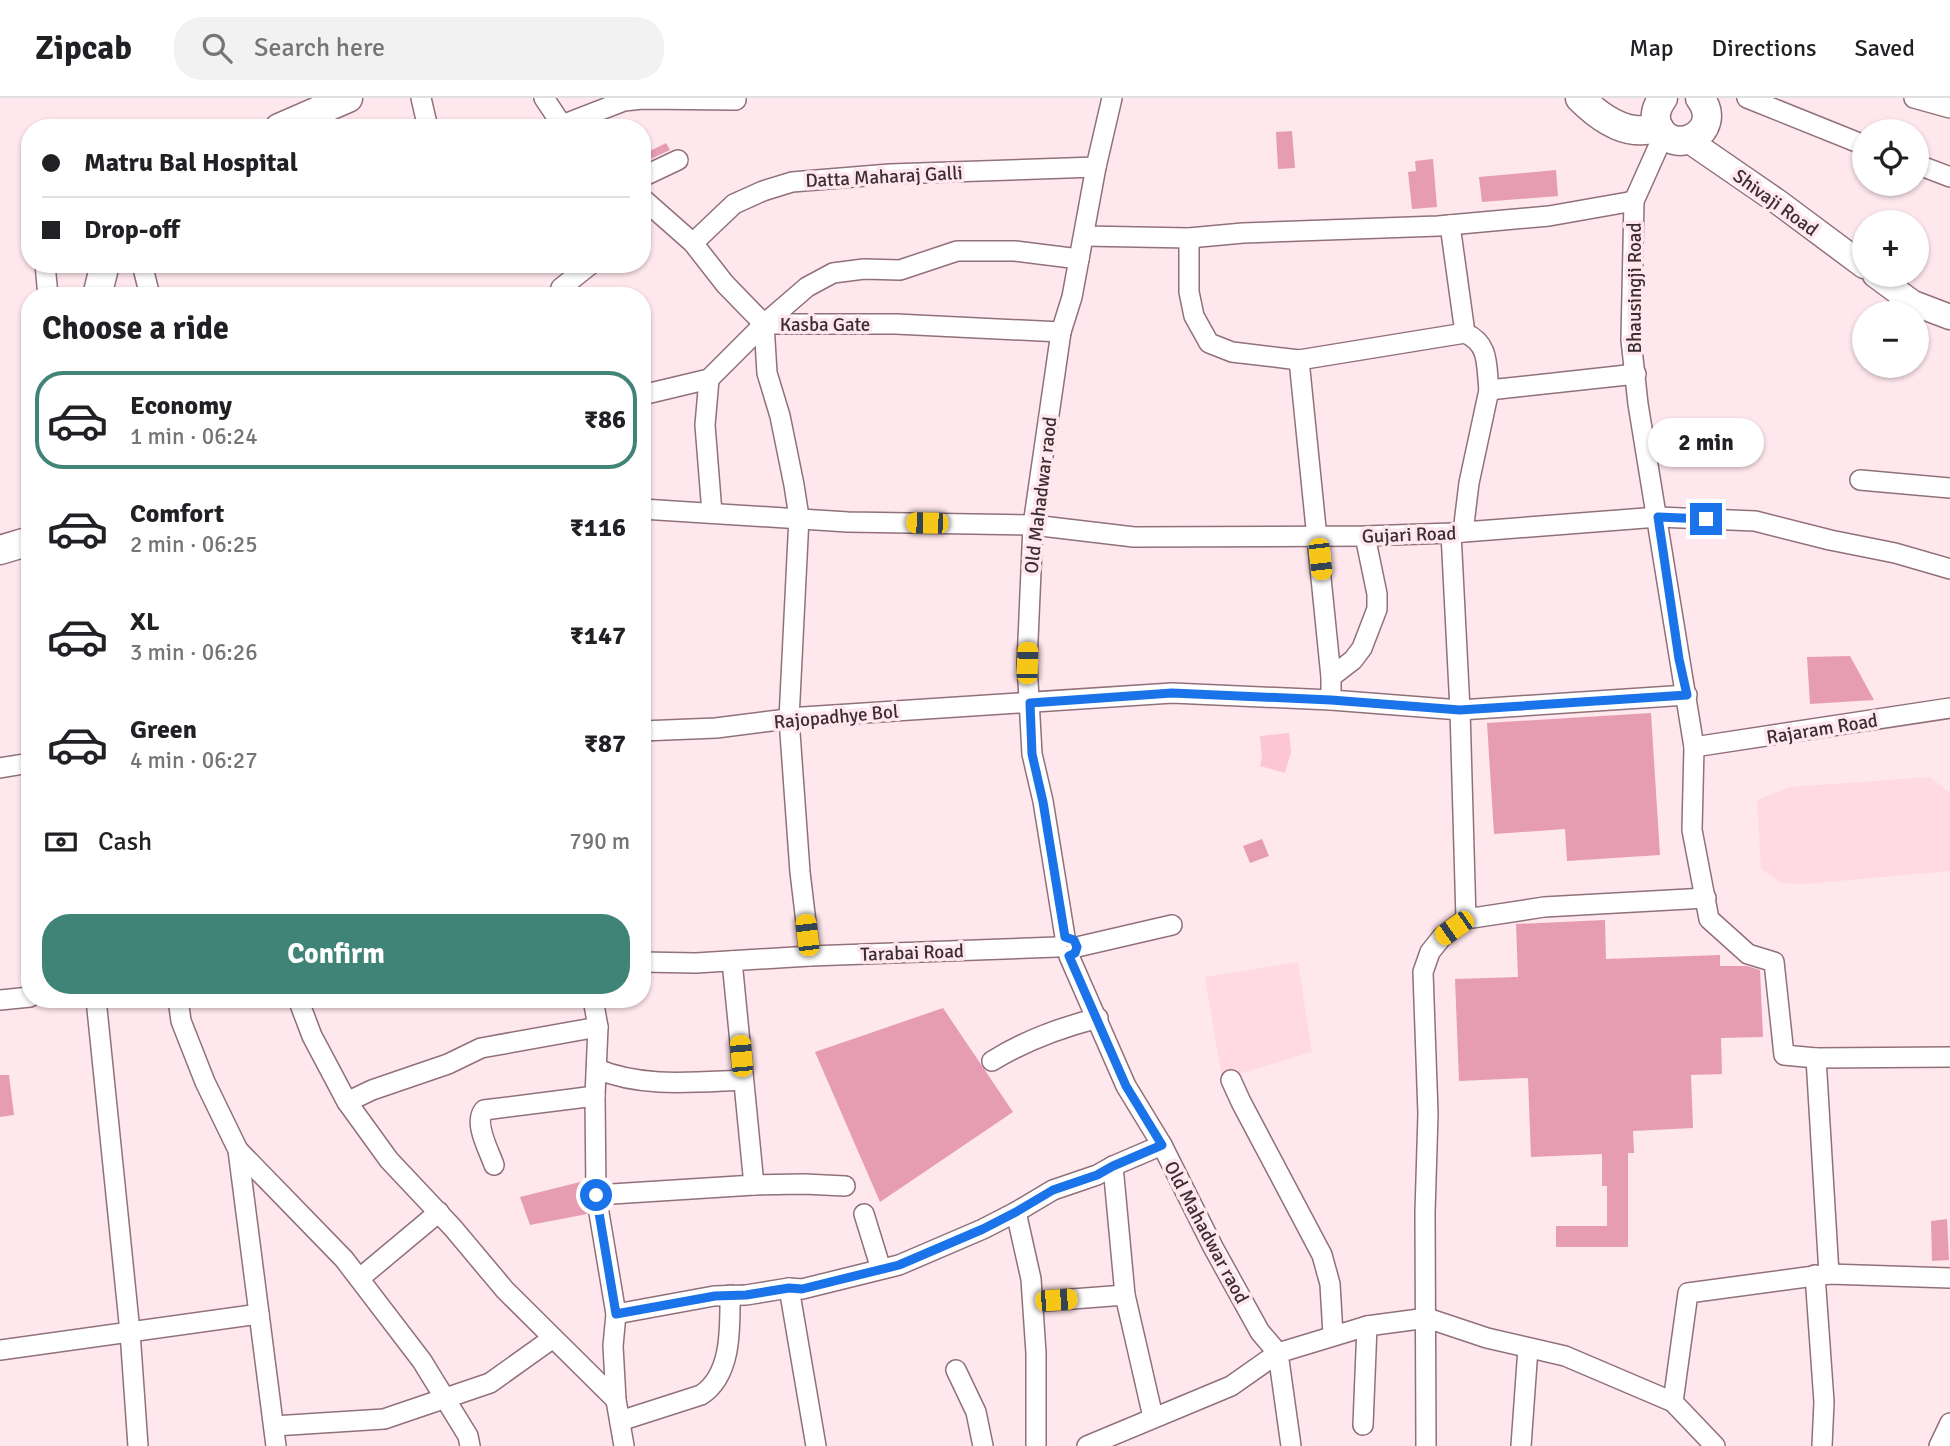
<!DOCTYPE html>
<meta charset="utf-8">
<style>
:root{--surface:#fff;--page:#f2f2f2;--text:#202124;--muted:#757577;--line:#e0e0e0;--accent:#408477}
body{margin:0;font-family:Signika,sans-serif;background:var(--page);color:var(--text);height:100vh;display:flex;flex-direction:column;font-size:26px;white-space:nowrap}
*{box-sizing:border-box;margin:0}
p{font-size:23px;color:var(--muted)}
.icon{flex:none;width:38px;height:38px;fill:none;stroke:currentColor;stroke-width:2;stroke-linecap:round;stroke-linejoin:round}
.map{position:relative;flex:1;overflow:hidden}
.side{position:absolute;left:21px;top:189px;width:630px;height:721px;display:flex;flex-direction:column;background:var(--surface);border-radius:28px;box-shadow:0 2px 5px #0004}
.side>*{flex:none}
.top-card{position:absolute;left:21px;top:21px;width:630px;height:154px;border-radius:28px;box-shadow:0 2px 5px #0004;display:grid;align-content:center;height:154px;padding:0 21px;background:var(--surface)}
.buttons{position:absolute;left:1852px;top:21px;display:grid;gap:14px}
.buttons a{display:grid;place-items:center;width:77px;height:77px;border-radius:50%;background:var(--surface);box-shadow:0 2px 5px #0004;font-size:35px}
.end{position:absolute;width:32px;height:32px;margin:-16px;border:9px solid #1a73e8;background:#fff;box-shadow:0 0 0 4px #fff}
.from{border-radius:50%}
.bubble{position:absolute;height:49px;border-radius:24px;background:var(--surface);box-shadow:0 2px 5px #0004;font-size:23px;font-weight:800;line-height:49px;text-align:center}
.car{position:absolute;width:21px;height:42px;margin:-21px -10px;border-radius:9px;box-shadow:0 0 5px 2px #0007;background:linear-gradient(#f5c518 24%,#345 0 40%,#f5c518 0 76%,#345 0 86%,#f5c518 0)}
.top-card b{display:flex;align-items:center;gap:24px;height:66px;font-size:26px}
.top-card b+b{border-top:2px solid var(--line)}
.top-card i{width:18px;height:18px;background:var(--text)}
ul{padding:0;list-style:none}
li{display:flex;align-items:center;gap:21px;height:98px;margin:0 14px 10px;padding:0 7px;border:4px solid transparent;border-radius:28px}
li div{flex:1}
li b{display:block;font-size:26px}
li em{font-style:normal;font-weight:800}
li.selected{border-color:var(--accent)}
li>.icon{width:63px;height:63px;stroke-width:1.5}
h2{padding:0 21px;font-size:32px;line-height:84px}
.pay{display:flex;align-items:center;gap:18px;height:77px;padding:0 21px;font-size:26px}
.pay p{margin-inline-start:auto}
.primary-button{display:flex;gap:14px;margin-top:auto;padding:14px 21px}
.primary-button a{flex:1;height:80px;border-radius:28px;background:var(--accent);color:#fff;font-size:28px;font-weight:800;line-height:80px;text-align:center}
header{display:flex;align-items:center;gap:42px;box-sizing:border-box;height:98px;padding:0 35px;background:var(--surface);border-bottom:2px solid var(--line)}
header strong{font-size:33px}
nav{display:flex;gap:38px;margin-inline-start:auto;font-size:24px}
.search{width:490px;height:63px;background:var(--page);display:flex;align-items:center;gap:18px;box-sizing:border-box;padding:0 24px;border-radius:28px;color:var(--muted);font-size:26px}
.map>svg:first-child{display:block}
.built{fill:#ffdae5}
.green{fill:#fcc6d6}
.building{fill:#e69db4}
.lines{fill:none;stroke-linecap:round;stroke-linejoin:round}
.minor-casing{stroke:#91707a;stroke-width:22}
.major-casing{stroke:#91707a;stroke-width:27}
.highway-casing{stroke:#91707a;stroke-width:31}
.minor{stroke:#fff;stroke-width:19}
.major{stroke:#fff;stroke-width:24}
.highway{stroke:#fff;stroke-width:28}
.route{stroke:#1a73e8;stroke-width:9}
.labels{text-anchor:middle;stroke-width:7;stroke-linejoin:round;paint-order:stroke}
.street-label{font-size:19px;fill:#3b2d31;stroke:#fee7ed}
</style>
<header>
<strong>Zipcab</strong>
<div class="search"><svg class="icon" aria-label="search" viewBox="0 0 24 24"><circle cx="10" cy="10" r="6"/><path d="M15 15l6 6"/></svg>Search here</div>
<nav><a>Map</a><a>Directions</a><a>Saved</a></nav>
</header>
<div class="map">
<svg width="1950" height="1348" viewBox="0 0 1950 1348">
<rect width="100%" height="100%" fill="#fee7ed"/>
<g class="built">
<path d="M1930,679L1950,695V773L1805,786L1781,785L1761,771L1757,702L1790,689Z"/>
<path d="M1298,864L1312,954L1222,981L1205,879Z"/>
</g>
<path class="green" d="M1289,635L1291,654L1285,675L1260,668L1262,659L1260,638Z"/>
<g class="building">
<path d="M1292,33L1295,70L1278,71L1276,34Z"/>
<path d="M666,45L670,52L642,65V57Z"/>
<path d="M1433,61L1437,109L1412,111L1408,74L1416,73L1415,63Z"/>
<path d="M1556,72L1558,98L1482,104L1479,79Z"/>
<path d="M1850,558L1874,602L1810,606L1807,559Z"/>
<path d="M1651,615L1660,757L1567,763L1565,731L1494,736L1487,625Z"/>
<path d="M1262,741L1269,758L1250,765L1243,748Z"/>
<path d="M1605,822L1606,861L1720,857V868H1747L1760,872L1763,939L1721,940L1722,976L1691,977L1693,1030L1633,1033L1634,1055H1628V1149H1556V1128H1607V1088H1602V1056L1531,1059L1528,980L1459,983L1455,881L1518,879L1516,826Z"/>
<path d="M943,910L1013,1014L880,1104L815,954Z"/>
<path d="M0,977H9L14,1017L0,1019Z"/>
<path d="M584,1083L587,1116L530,1127L520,1099Z"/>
<path d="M1947,1121L1949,1162L1932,1163L1931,1123Z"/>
</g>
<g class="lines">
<defs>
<g id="minor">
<path d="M421,0L428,30"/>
<path d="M544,0L564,30"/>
<path d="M1747,0L1864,47"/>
<path d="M1914,0L1950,10"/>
<path d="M562,27L624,3L642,1L736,2"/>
<path d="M1664,36L1634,103L1631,242L1638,306L1694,649L1692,732L1709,821L1748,856L1774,864L1784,957L1816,960L1950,959"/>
<path d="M1916,66L1950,79"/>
<path d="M642,79L678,62"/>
<path d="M642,100L693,145L725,186L764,226H896L1061,234"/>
<path d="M1450,127L1465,235"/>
<path d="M1084,138L1189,140L1243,135L1438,128L1549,118L1634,103"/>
<path d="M1189,140V194L1194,218L1209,245L1232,254L1299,262L1465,235C1490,246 1486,267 1489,292L1636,276"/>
<path d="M693,145L734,106L763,93L792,84L890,76L1096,69"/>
<path d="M45,166L48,198"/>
<path d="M142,166L150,198"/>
<path d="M558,198L561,190L591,166"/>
<path d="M764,226L767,275L780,318L794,387L799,419L789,621L800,774L810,858"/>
<path d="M1299,262L1331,579V602"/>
<path d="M709,281L705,327L712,415"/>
<path d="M642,297L709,281L764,226L807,189L833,175L864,171L900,172L957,153H1015L1079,161"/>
<path d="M1860,382L1950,390"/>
<path d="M642,411L848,424L1033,427L1134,439L1365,438L1451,435L1658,419L1755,423L1830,442L1895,455L1950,471"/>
<path d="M1463,434L1469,385L1489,292"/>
<path d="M1451,435L1460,612L1466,821"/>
<path d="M1331,579L1353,562L1362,550L1377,511V496L1365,438"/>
<path d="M642,633L716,630L803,619L1172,595L1331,602L1460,612L1687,597"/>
<path d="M1694,649L1950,610"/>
<path d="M0,670L30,665"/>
<path d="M1065,839L1043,703L1032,656L1027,565L1033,427L1061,234L1072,199L1096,69L1112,0"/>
<path d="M1077,849L1172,827"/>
<path d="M1069,858L1126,988L1162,1047L1213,1149L1260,1234L1278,1255"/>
<path d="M642,864L696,865L810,858L1057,849"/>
<path d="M96,901L130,1234L138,1348"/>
<path d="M178,901L181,923L205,984L238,1052L276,1348"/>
<path d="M298,901L312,938L347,1004L389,1062L453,1130L505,1192L616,1302"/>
<path d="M593,901L598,929L595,998L596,1097L616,1216L613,1248L616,1302L624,1348"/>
<path d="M0,902L30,899"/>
<path d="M1816,960L1829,1176"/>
<path d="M992,963C1026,942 1059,930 1098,920"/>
<path d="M597,971C643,990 694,984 743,982"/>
<path d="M1231,982L1241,1004L1322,1157L1330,1186L1333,1237"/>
<path d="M347,1004L372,992L448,966L481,950L598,929"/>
<path d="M238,1052L344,1161L422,1263L468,1338L470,1348"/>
<path d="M494,1067C489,1052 473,1025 484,1012L595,998"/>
<path d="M1113,1068L1125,1197"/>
<path d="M754,1087L804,1086L845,1088"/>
<path d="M596,1097L754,1087L732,863"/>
<path d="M1016,1114L1031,1181L1036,1255V1348"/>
<path d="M864,1116L881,1171"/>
<path d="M1815,1177L1824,1304L1822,1348"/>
<path d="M360,1180L439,1114"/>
<path d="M789,1190L816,1348"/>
<path d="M1033,1204L1125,1197L1153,1319"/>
<path d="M616,1216L714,1198L746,1197L789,1190L802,1191L899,1167L983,1131L1016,1114L1053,1092L1097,1077L1113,1068L1162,1047"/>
<path d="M0,1252L259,1216"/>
<path d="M1278,1255L1291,1348"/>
<path d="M956,1272L976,1314L983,1348"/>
<path d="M1673,1304L1688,1195L1829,1176L1950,1180"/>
<path d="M620,1323L701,1297C732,1277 730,1230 730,1197"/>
<path d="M1363,1327L1367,1228"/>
<path d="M274,1328L384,1321L490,1285L553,1240"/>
<path d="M1087,1348L1231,1288L1278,1255L1367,1228L1427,1220L1487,1240L1565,1258L1673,1304L1715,1348"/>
<path d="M1426,1348L1425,1114L1428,1016L1423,874L1430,854L1442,839L1466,821L1544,809L1706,800"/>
<path d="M1521,1348L1528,1250"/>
<path d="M1939,1348L1950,1325"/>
</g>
<g id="major">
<path d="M1688,42L1778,104L1864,168"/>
<path d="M1875,177L1913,205L1950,219"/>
</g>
<g id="highway">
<path d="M1580,0C1594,14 1615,30 1635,32C1642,33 1651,31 1659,30"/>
<path d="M1663,0C1657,8 1654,17 1657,26C1671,62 1726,34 1700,0"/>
<path d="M279,30L348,0"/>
<path d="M97,198L105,166"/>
<path d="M0,452L30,443"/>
</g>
</defs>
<use href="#minor" class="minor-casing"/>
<use href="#major" class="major-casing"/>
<use href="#highway" class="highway-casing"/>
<use href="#minor" class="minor"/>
<use href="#major" class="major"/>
<use href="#highway" class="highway"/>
</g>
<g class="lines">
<path class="route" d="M596,1097L616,1216L715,1198L746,1197L789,1190L802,1191L899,1167L983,1131L1016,1114L1053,1092L1097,1077L1113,1068L1162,1047L1126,988L1069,858L1075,855L1077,849L1074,842L1065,839L1043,704L1032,656L1030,605L1172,595L1331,602L1460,612L1687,597L1679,561L1658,419L1706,421"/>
</g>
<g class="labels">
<g class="street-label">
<text transform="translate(884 78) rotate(-3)" y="7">Datta Maharaj Galli</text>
<text transform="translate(1776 104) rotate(36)" y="7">Shivaji Road</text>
<text transform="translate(1634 190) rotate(-90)" y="7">Bhausingji Road</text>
<text x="825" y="233">Kasba Gate</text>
<text transform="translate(1040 397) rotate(-83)" y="7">Old Mahadwar raod</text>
<text transform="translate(1409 436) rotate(-2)" y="7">Gujari Road</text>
<text transform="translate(836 618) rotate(-5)" y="7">Rajopadhye Bol</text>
<text transform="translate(1822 630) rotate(-9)" y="7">Rajaram Road</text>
<text transform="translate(912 854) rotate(-2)" y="7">Tarabai Road</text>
<text transform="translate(1207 1134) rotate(62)" y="7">Old Mahadwar raod</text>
</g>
</g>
</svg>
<div class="buttons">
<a><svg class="icon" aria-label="locate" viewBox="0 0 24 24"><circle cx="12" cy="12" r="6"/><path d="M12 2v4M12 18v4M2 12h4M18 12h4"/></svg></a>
<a>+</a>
<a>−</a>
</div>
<i class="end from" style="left:596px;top:1097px"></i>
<i class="end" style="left:1706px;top:421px"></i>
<div class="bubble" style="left:1648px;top:320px;width:116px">2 min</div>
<i class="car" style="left:927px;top:425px;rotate:271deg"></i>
<i class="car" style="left:1320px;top:461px;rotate:174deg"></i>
<i class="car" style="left:1027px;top:565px;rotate:2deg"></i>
<i class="car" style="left:1454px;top:830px;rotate:235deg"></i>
<i class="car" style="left:807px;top:837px;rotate:353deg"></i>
<i class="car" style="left:741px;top:958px;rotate:355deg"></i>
<i class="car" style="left:1056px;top:1202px;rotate:86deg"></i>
<div class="top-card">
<b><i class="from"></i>Matru Bal Hospital</b>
<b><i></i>Drop-off</b>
</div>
<section class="side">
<h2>Choose a ride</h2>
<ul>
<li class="selected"><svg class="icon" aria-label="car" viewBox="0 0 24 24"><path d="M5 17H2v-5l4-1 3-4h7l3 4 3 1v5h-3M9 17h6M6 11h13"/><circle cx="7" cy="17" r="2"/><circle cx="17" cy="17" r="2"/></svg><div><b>Economy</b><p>1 min · 06:24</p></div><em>₹86</em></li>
<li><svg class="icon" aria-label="car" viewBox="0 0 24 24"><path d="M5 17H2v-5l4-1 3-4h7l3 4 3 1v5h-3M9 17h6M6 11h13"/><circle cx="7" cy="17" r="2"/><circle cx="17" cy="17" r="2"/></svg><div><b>Comfort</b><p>2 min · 06:25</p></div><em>₹116</em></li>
<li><svg class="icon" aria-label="car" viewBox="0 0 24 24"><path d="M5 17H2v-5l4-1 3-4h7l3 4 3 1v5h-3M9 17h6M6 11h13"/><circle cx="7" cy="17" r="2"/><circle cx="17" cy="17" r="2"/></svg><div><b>XL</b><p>3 min · 06:26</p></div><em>₹147</em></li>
<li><svg class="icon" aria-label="car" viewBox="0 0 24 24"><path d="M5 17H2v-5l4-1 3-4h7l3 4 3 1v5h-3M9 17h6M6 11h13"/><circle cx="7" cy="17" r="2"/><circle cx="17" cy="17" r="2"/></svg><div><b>Green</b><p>4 min · 06:27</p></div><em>₹87</em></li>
</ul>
<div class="pay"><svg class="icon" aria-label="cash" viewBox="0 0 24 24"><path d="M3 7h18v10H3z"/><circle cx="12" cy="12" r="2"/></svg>Cash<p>790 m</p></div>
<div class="primary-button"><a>Confirm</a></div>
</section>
</div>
